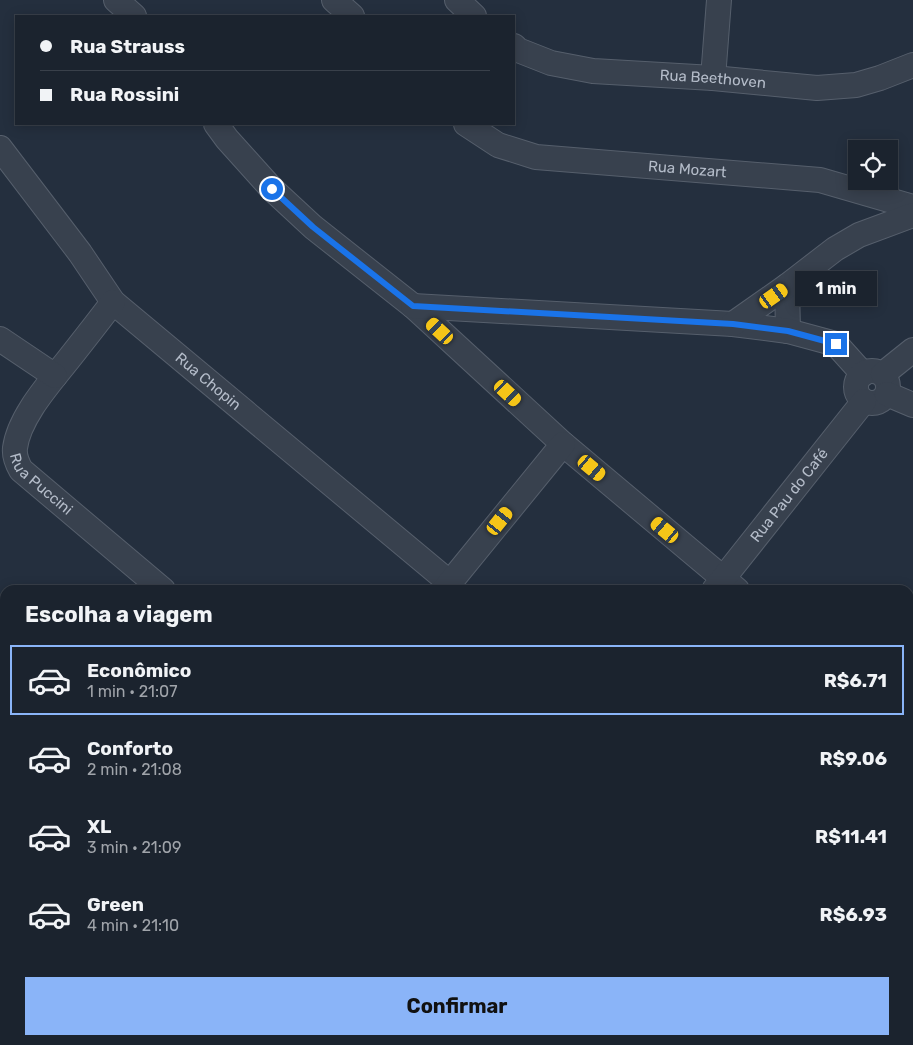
<!DOCTYPE html>
<html lang="pt">
<meta charset="utf-8">
<style>
:root{--surface:#1b232e;--page:#242b36;--text:#f1f3f6;--muted:#a0a4aa;--line:#39404a;--accent:#8ab4f8}
body{margin:0;font-family:Rubik,sans-serif;background:var(--page);color:var(--text);height:100vh;display:flex;flex-direction:column;font-size:19px;white-space:nowrap}
*{box-sizing:border-box;margin:0}
p{font-size:16px;color:var(--muted)}
.icon{flex:none;width:28px;height:28px;fill:none;stroke:currentColor;stroke-width:2;stroke-linecap:round;stroke-linejoin:round}
.map{position:relative;flex:1;overflow:hidden}
.drawer{position:absolute;left:0px;top:585px;width:914px;height:460px;display:flex;flex-direction:column;background:var(--surface);border-radius:15px 15px 0 0;box-shadow:0 2px 12px #0003,0 0 0 1px var(--line)}
.drawer>*{flex:none}
.banner{position:absolute;left:15px;top:15px;width:500px;height:110px;border-radius:0px;box-shadow:0 2px 12px #0003,0 0 0 1px var(--line);display:grid;align-content:center;height:110px;padding:0 25px;background:var(--surface)}
.buttons{position:absolute;left:848px;top:140px;display:grid;gap:10px}
.buttons a{display:grid;place-items:center;width:50px;height:50px;border-radius:0px;background:var(--surface);box-shadow:0 2px 12px #0003,0 0 0 1px var(--line);font-size:25px}
.end{position:absolute;width:22px;height:22px;margin:-11px;border:6px solid #1a73e8;background:#fff;box-shadow:0 0 0 2px #fff}
.from{border-radius:50%}
.bubble{position:absolute;height:35px;border-radius:0px;background:var(--surface);box-shadow:0 2px 12px #0003,0 0 0 1px var(--line);font-size:16px;font-weight:700;line-height:35px;text-align:center}
.car{position:absolute;width:15px;height:30px;margin:-15px -8px;border-radius:6px;box-shadow:0 0 4px 1px #0007;background:linear-gradient(#f5c518 24%,#345 0 40%,#f5c518 0 76%,#345 0 86%,#f5c518 0)}
.banner b{display:flex;align-items:center;gap:18px;height:48px;font-size:19px}
.banner b+b{border-top:1px solid var(--line)}
.banner i{width:12px;height:12px;background:var(--text)}
ul{padding:0;list-style:none}
li{display:flex;align-items:center;gap:15px;height:70px;margin:0 10px 8px;padding:0 15px;border:2px solid transparent;border-radius:0px}
li div{flex:1}
li b{display:block;font-size:19px}
li em{font-style:normal;font-weight:700}
li.selected{border-color:var(--accent)}
li>.icon{width:45px;height:45px;stroke-width:1.5}
h2{padding:0 25px;font-size:22px;line-height:60px}
.primary-button{display:flex;gap:10px;margin-top:auto;padding:10px 25px}
.primary-button a{flex:1;height:58px;border-radius:0px;background:var(--accent);color:#111;font-size:20px;font-weight:700;line-height:58px;text-align:center}
.map>svg:first-child{display:block}
.lines{fill:none;stroke-linecap:round;stroke-linejoin:round}
.lane-casing{stroke:#565f6c;stroke-width:14}
.street-casing{stroke:#565f6c;stroke-width:26}
.lane{stroke:#38414e;stroke-width:11}
.street{stroke:#38414e;stroke-width:24}
.route{stroke:#1a73e8;stroke-width:6}
.labels{text-anchor:middle;stroke-width:4;stroke-linejoin:round;paint-order:stroke}
.street-label{font-size:15px;fill:#b4bcc9;stroke:#1d2633}
</style>
<div class="map">
<svg width="913" height="1045" viewBox="0 0 913 1045">
<rect width="100%" height="100%" fill="#242f3e"/>
<g class="lines">
<defs>
<g id="lane">
<path d="M909,681L913,682"/>
<path d="M909,734L913,735"/>
<path d="M909,800L913,801"/>
<path d="M909,859L913,860"/>
<path d="M909,929L913,931"/>
<path d="M909,999L913,1001"/>
<path d="M380,1040L386,1045"/>
<path d="M609,1045L612,1040"/>
</g>
<g id="street">
<path d="M116,0L134,16"/>
<path d="M334,0L352,16"/>
<path d="M457,0L474,16"/>
<path id="s1" d="M514,46L518,50L551,63L593,71L713,78L817,88L856,85L880,78L913,65"/>
<path d="M713,78L719,0"/>
<path d="M216,124L227,139L272,189L313,227L413,306L563,444L737,590"/>
<path id="s2" d="M466,124L498,145L536,157L820,180L913,207"/>
<path id="s3" d="M0,148L80,253L113,302L450,583"/>
<path d="M787,286L788,331"/>
<path id="s4" d="M113,302C98,322 83,341 68,360C49,384 19,417 15,448C14,456 17,463 21,470L163,590"/>
<path d="M413,306L733,324L788,331L836,344L863,374"/>
<path d="M733,324L787,286L835,249L859,235L913,215"/>
<path d="M0,339L55,376"/>
<circle cx="872" cy="387" r="16"/>
<path d="M883,374L913,350"/>
<path d="M887,394L913,405"/>
<path d="M444,590L563,444"/>
<path id="s5" d="M714,590L864,401"/>
<path d="M0,873L5,877"/>
<path d="M214,1040L221,1045"/>
<path d="M340,1045L345,1040"/>
<path d="M713,1045L717,1040"/>
</g>
</defs>
<use href="#lane" class="lane-casing"/>
<use href="#street" class="street-casing"/>
<use href="#lane" class="lane"/>
<use href="#street" class="street"/>
</g>
<g class="lines">
<path class="route" d="M272,189L313,227L413,306L733,324L788,331L836,344"/>
</g>
<g class="labels">
<g class="street-label">
<text dy="5" stroke="none"><textPath href="#s1" startOffset="204">Rua Beethoven</textPath></text>
<text dy="5" stroke="none"><textPath href="#s2" startOffset="230">Rua Mozart</textPath></text>
<text dy="5" stroke="none"><textPath href="#s3" startOffset="315">Rua Chopin</textPath></text>
<text dy="5" stroke="none"><textPath href="#s4" startOffset="224">Rua Puccini</textPath></text>
<text dy="5" stroke="none"><textPath href="#s5" startOffset="121">Rua Pau do Café</textPath></text>
</g>
</g>
</svg>
<div class="buttons">
<a><svg class="icon" aria-label="locate" viewBox="0 0 24 24"><circle cx="12" cy="12" r="6"/><path d="M12 2v4M12 18v4M2 12h4M18 12h4"/></svg></a>
</div>
<i class="end from" style="left:272px;top:189px"></i>
<i class="end" style="left:836px;top:344px"></i>
<div class="bubble" style="left:795px;top:271px;width:82px">1 min</div>
<i class="car" style="left:774px;top:296px;rotate:55deg"></i>
<i class="car" style="left:440px;top:331px;rotate:313deg"></i>
<i class="car" style="left:508px;top:393px;rotate:133deg"></i>
<i class="car" style="left:592px;top:468px;rotate:130deg"></i>
<i class="car" style="left:500px;top:521px;rotate:39deg"></i>
<i class="car" style="left:665px;top:530px;rotate:310deg"></i>
<div class="banner">
<b><i class="from"></i>Rua Strauss</b>
<b><i></i>Rua Rossini</b>
</div>
<section class="drawer">
<h2>Escolha a viagem</h2>
<ul>
<li class="selected"><svg class="icon" aria-label="car" viewBox="0 0 24 24"><path d="M5 17H2v-5l4-1 3-4h7l3 4 3 1v5h-3M9 17h6M6 11h13"/><circle cx="7" cy="17" r="2"/><circle cx="17" cy="17" r="2"/></svg><div><b>Econômico</b><p>1 min · 21:07</p></div><em>R$6.71</em></li>
<li><svg class="icon" aria-label="car" viewBox="0 0 24 24"><path d="M5 17H2v-5l4-1 3-4h7l3 4 3 1v5h-3M9 17h6M6 11h13"/><circle cx="7" cy="17" r="2"/><circle cx="17" cy="17" r="2"/></svg><div><b>Conforto</b><p>2 min · 21:08</p></div><em>R$9.06</em></li>
<li><svg class="icon" aria-label="car" viewBox="0 0 24 24"><path d="M5 17H2v-5l4-1 3-4h7l3 4 3 1v5h-3M9 17h6M6 11h13"/><circle cx="7" cy="17" r="2"/><circle cx="17" cy="17" r="2"/></svg><div><b>XL</b><p>3 min · 21:09</p></div><em>R$11.41</em></li>
<li><svg class="icon" aria-label="car" viewBox="0 0 24 24"><path d="M5 17H2v-5l4-1 3-4h7l3 4 3 1v5h-3M9 17h6M6 11h13"/><circle cx="7" cy="17" r="2"/><circle cx="17" cy="17" r="2"/></svg><div><b>Green</b><p>4 min · 21:10</p></div><em>R$6.93</em></li>
</ul>
<div class="primary-button"><a>Confirmar</a></div>
</section>
</div>
